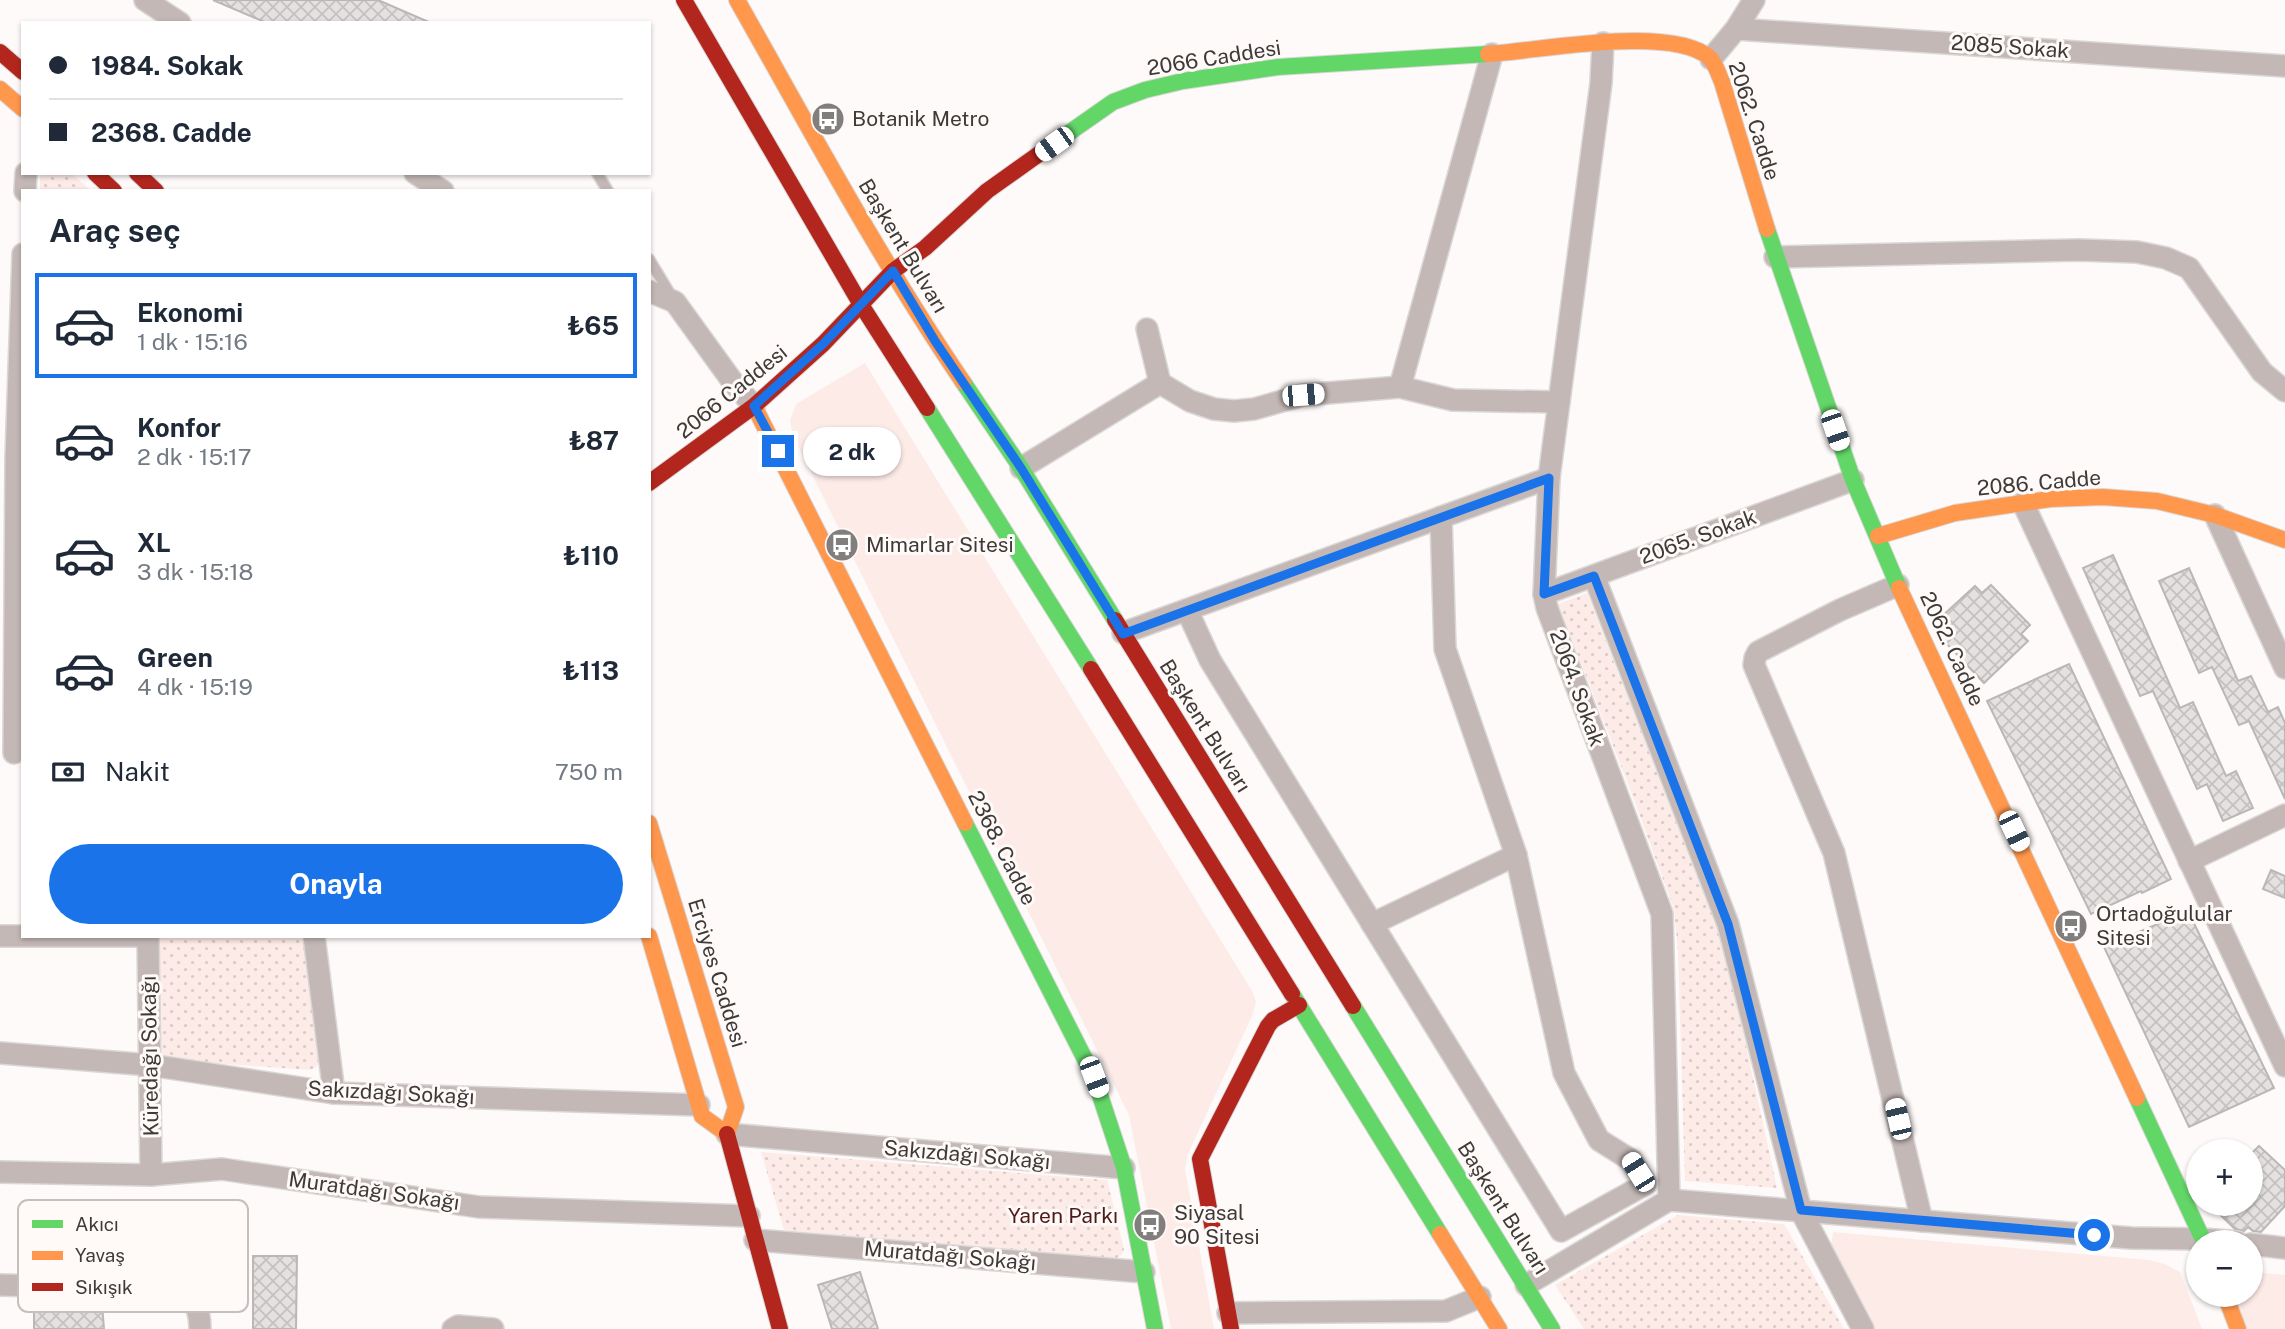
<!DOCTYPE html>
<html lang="tr">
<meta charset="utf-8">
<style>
:root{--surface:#fff;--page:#f2f2f3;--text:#1f2937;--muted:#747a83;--line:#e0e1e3;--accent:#1a73e8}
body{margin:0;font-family:"Public Sans",sans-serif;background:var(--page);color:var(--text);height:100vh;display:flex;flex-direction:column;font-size:26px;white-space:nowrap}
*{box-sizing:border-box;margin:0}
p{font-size:23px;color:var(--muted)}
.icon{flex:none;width:38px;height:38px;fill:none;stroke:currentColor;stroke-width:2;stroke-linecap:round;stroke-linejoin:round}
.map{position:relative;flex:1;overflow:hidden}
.side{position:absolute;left:21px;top:189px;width:630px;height:749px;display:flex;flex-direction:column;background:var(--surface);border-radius:0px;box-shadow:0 2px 5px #0004}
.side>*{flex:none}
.banner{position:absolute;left:21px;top:21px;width:630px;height:154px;border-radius:0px;box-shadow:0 2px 5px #0004;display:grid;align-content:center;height:154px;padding:0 28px;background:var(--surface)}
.fabs{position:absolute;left:2186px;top:1139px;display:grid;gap:14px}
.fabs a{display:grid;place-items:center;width:77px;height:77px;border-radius:50%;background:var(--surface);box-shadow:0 2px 5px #0004;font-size:35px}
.end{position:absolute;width:32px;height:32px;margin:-16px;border:9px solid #1a73e8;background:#fff;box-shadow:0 0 0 4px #fff}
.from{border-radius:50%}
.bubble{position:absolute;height:49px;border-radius:24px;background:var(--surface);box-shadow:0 2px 5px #0004;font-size:23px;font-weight:700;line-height:49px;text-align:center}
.car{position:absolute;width:21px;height:42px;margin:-21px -10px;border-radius:9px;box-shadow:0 0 5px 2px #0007;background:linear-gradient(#fff 24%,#345 0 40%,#fff 0 76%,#345 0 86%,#fff 0)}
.banner b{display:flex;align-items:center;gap:24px;height:66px;font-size:26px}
.banner b+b{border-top:2px solid var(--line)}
.banner i{width:18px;height:18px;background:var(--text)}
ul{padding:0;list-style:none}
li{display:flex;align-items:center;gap:21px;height:105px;margin:0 14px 10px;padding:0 14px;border:4px solid transparent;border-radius:0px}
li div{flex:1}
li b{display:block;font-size:26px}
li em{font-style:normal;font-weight:700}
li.on{border-color:var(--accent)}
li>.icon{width:63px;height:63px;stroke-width:1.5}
h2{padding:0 28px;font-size:32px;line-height:84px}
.pay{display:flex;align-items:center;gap:18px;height:77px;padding:0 28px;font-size:26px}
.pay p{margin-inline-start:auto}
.button{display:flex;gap:14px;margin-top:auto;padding:14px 28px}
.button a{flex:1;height:80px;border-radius:42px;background:var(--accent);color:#fff;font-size:28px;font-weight:700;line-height:80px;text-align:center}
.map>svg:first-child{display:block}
.green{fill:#fdebe8}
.park{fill:url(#park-dots)}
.building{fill:url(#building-cross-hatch);stroke:#bab7b6;stroke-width:2}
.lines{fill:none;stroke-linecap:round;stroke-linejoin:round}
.lane-casing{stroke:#dad8d7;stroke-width:13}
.street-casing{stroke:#dad8d7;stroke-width:24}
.fast-casing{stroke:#dad8d7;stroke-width:18}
.slow-casing{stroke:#dad8d7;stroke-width:18}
.jam-casing{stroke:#dad8d7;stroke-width:18}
.lane{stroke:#c3b8b6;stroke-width:10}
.street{stroke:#c3b8b6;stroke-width:21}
.fast{stroke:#63d668;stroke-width:16}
.slow{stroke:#ff974d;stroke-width:16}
.jam{stroke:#b3261e;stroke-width:16}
.route{stroke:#1a73e8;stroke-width:9}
.labels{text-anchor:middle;stroke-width:6;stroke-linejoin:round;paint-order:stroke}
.street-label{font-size:21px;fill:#3d3b3a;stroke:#fff9f8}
.poi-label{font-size:21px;fill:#3d3b3a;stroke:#fff9f8;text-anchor:start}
.park-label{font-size:21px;fill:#511a17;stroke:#fff9f8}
.key{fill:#fff9f8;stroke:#c5c0bf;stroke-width:2}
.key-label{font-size:19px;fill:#3d3b3a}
</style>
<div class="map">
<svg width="2285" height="1329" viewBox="0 0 2285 1329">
<defs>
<pattern id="park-dots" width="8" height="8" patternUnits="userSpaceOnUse" patternTransform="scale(1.75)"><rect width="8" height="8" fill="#fdebe8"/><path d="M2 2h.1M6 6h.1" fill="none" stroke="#dacac8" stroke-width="1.8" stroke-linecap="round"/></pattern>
<pattern id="building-cross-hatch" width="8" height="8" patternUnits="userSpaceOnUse" patternTransform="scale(1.75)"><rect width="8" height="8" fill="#e4e1e0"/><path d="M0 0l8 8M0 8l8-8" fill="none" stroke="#c4c2c1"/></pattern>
</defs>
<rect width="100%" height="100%" fill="#fefaf9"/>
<g class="green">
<path d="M865,363L1252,991L1256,1002L1252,1016L1187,1156L1185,1169L1214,1329H1171L1129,1115L793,436L790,420L796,404Z"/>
<path d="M1833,1232L2149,1260L2165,1264L2180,1272L2202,1329H1873L1831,1245Z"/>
<path d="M2251,1272L2285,1275V1329H2246L2234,1295H2250Z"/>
</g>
<g class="park">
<path d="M43,173H71L91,191H40V177Z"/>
<path d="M1587,593L1717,927L1730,971L1777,1188L1685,1181L1678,952L1674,909L1630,789L1558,604Z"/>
<path d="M158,936H305L319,1062L316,1067L310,1070L169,1060L163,1058L160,1052Z"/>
<path d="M761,1152L1107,1180L1124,1249L1121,1256L1112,1260L784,1230Z"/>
<path d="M1678,1215L1784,1224L1844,1329H1584L1555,1285Z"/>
</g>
<g class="building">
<path d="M213,0H378L431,23H267Z"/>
<path d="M2113,555L2180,708L2193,702L2226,776L2236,771L2253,808L2223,821L2207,784L2197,789L2153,691L2140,696L2083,568Z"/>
<path d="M2189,568L2238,681L2251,676L2268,712L2278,707L2285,723V799L2249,721L2239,725L2212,667L2199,673L2159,581Z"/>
<path d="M1991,585L2030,625L2021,634L2028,641L1984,683L1943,640L1940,633L1947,626L1940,618L1975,586L1982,593Z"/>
<path d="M2069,664L2171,879L2142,893L2141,891L2091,914L1987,701Z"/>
<path d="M2271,870L2285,876V898L2263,889Z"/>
<path d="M2183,913H2189L2274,1088L2189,1127L2104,947Z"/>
<path d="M2259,1146L2285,1170V1206L2261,1232L2253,1231L2248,1227L2244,1231L2235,1229L2209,1204H2250V1155Z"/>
<path d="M253,1256H297L296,1329H253Z"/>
<path d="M860,1272L878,1329H832L818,1285Z"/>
<path d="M102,1304L104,1329H34V1311Z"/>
</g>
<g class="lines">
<defs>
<g id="lane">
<path d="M597,173L608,191"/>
<path d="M649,259L672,297"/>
</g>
<g id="street">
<path d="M145,0L180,23"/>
<path d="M1736,29L2285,66"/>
<path d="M1603,43L1601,83L1549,478L1544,594L1547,608L1662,914L1669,1200"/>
<path d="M1711,59L1736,29L1754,0"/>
<path d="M415,173L443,191"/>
<path d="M25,191L26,173"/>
<path d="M1775,257L2079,250L2137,252L2166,258L2189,268L2262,372L2285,391"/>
<path d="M649,291L675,302L735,385L754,406"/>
<path d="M1147,329L1160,383"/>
<path d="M1400,387L1492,54"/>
<path d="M1021,468L1160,383L1190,401L1214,409L1234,411L1254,409L1303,395L1400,387L1453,400L1559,402"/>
<path d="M2023,503L2285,1066"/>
<path d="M2215,515L2285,668"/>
<path d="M1594,576L1728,924L1801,1211L1863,1329"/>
<path d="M1898,585L1840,610L1758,652L1755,658L1754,665L1834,853L1922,1221"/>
<path d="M1544,594L1853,480"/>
<path d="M1187,610L1210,660L1561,1231L1646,1184L1631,1160L1599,1140L1564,1073L1516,855L1445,649L1441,517"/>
<path d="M1123,633L1549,478"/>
<path d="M14,753L16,459L23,254"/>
<path d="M2189,861L2285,815"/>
<path d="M1372,924L1516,855"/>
<path d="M0,936H148"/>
<path d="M148,936L151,1175"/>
<path d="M314,936L334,1093"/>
<path d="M0,1053L150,1065L334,1093L699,1105"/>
<path d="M727,1134L1124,1168"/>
<path d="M0,1172L151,1175L222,1169L479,1207L749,1216"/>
<path d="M755,1240L1144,1272"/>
<path d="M2250,1244L2285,1248"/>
<path d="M0,1285L176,1289C195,1297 200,1310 200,1329"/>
<path d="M1526,1285L1669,1200L2131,1238L2203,1239L2237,1242"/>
<path d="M1228,1313L1446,1311L1480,1297"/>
<path d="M453,1329L458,1326L493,1329"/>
</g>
<g id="fast">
<path d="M1053,144L1113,102L1145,90L1183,81L1278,67L1488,54"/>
<path d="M1767,229L1853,480L1899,588"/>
<path d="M963,382L1021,468L1115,620"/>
<path d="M927,408L1091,669"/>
<path d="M965,823L1094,1077L1124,1168L1155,1329"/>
<path d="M1292,994L1440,1234"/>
<path d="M1353,1006L1552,1329"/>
<path d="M2137,1098L2204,1242"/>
</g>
<g id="slow">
<path d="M737,0C810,129 880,260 963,382"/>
<path d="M1488,54C1539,51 1671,24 1710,58C1715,63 1719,75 1722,82L1767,229"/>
<path d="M0,89L23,109"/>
<path d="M754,406L965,823"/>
<path d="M1878,536L1955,513L2050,499L2103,497L2157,501L2215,515L2285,540"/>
<path d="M1899,588L2137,1098"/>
<path d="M649,823L736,1107L727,1134L702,1116L649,936"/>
<path d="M1440,1234L1499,1329"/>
<path d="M2225,1295L2238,1329"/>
</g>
<g id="jam">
<path d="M684,0L860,303L927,408"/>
<path d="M0,52L23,72"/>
<path d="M95,173L114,191"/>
<path d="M137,173L156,191"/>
<path d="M649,483L754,406L823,344L893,271L925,248L987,191L1053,144"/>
<path d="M1115,620L1353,1006"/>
<path d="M1091,669L1292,994"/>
<path d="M727,1134L780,1329"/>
<path d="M1231,1329L1200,1159L1268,1026L1273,1020L1299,1005"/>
</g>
</defs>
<use href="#lane" class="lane-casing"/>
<use href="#street" class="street-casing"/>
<use href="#fast" class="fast-casing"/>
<use href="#slow" class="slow-casing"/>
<use href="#jam" class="jam-casing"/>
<use href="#lane" class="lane"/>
<use href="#street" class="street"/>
<use href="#fast" class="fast"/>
<use href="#slow" class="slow"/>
<use href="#jam" class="jam"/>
</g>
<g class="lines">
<path class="route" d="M778,451L754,406L823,344L893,271L935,341L1021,468L1123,634L1549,478L1544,594L1594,576L1728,924L1801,1210L2094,1235"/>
</g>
<defs>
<symbol id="bus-disc" viewBox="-11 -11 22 22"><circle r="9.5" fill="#817e7d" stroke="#fff9f8"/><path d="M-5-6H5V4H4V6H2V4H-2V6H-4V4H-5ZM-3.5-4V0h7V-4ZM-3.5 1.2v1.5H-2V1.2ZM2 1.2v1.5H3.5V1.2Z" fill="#fff"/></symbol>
</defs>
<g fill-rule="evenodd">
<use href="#bus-disc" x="809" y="100" width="38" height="38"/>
<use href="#bus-disc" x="823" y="526" width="38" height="38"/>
<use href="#bus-disc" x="2052" y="907" width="38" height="38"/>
<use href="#bus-disc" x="1131" y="1206" width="38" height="38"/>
</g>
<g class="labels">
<g class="street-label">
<text transform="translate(2010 47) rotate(4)" y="7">2085 Sokak</text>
<text transform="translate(1214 58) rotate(-9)" y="7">2066 Caddesi</text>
<text transform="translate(1754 121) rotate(72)" y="7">2062. Cadde</text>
<text transform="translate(903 246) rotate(59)" y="7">Başkent Bulvarı</text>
<text transform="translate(732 392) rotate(-39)" y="7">2066 Caddesi</text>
<text transform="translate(2039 483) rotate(-5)" y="7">2086. Cadde</text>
<text transform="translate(1698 537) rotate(-20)" y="7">2065. Sokak</text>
<text transform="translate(1952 649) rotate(65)" y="7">2062. Cadde</text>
<text transform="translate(1577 688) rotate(70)" y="7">2064. Sokak</text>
<text transform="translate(1205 726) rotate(58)" y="7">Başkent Bulvarı</text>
<text transform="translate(1002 848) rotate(63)" y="7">2368. Cadde</text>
<text transform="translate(717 973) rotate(73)" y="7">Erciyes Caddesi</text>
<text transform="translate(150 1056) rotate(-91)" y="7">Küredağı Sokağı</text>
<text transform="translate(391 1093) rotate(3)" y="7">Sakızdağı Sokağı</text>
<text transform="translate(967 1155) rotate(5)" y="7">Sakızdağı Sokağı</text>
<text transform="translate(374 1191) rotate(8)" y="7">Muratdağı Sokağı</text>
<text transform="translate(1503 1208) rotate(58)" y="7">Başkent Bulvarı</text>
<text transform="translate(950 1256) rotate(5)" y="7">Muratdağı Sokağı</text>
</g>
<g class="poi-label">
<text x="852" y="126">Botanik Metro</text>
<text x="866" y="552">Mimarlar Sitesi</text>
<text x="2096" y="921">Ortadoğulular<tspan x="2096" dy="24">Sitesi</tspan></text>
<text x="1174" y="1220">Siyasal<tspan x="1174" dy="24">90 Sitesi</tspan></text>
</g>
<g class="park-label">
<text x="1063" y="1223">Yaren Parkı</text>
</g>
</g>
<rect x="18" y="1200" width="230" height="112" rx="10" class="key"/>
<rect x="32" y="1220" width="31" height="8" fill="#63d668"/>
<rect x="32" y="1251" width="31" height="9" fill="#ff974d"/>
<rect x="32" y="1283" width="31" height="8" fill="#b3261e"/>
<g class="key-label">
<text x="75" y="1231">Akıcı</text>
<text x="75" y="1262">Yavaş</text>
<text x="75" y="1294">Sıkışık</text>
</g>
</svg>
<div class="fabs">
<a>+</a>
<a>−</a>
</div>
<i class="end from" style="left:2094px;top:1235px"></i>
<i class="end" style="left:778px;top:451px"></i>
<div class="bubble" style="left:803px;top:427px;width:98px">2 dk</div>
<i class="car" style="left:1054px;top:144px;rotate:234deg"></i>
<i class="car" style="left:1303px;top:395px;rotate:85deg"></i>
<i class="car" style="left:1835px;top:430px;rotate:161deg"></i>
<i class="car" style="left:2014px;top:831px;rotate:155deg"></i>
<i class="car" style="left:1094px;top:1077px;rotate:159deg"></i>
<i class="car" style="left:1898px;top:1119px;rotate:347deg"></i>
<i class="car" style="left:1638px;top:1172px;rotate:328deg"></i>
<div class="banner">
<b><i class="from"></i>1984. Sokak</b>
<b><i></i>2368. Cadde</b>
</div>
<section class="side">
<h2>Araç seç</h2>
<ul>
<li class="on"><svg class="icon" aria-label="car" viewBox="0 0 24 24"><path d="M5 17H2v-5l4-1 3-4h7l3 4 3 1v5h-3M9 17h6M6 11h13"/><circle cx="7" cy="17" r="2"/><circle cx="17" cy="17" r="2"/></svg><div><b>Ekonomi</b><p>1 dk · 15:16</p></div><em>₺65</em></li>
<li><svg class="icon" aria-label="car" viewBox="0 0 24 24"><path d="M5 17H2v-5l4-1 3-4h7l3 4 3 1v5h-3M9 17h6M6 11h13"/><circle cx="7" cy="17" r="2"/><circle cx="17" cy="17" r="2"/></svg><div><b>Konfor</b><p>2 dk · 15:17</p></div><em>₺87</em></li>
<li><svg class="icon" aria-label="car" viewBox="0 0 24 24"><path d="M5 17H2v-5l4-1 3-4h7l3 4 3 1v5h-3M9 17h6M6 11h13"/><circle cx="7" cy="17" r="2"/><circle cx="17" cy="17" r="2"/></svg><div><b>XL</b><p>3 dk · 15:18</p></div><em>₺110</em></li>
<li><svg class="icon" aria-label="car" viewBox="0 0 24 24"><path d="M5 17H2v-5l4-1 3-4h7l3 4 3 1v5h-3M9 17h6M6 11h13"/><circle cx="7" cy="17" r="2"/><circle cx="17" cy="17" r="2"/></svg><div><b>Green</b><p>4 dk · 15:19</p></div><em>₺113</em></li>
</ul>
<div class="pay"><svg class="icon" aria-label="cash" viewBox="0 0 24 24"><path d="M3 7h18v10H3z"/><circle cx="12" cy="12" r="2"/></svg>Nakit<p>750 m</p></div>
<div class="button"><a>Onayla</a></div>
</section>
</div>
